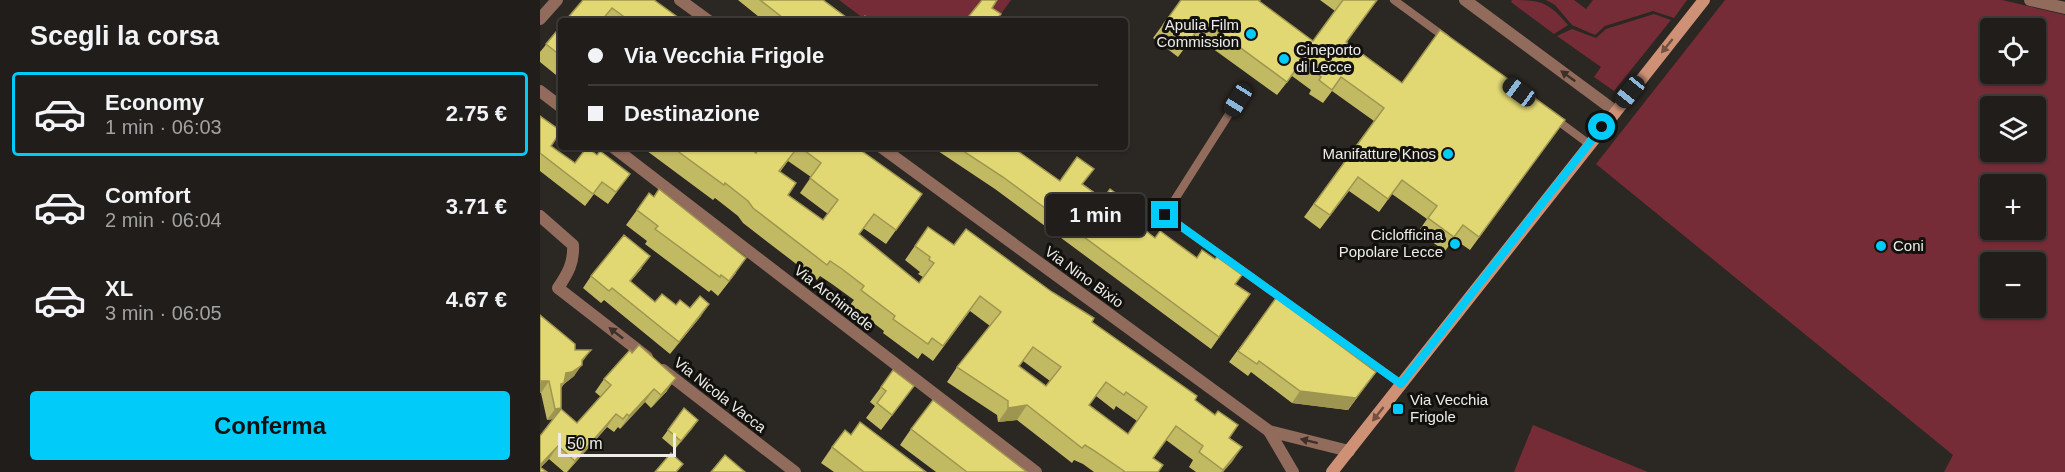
<!DOCTYPE html>
<html lang="it">
<meta charset="utf-8">
<style>
:root{--surface:#201d1a;--page:#282623;--text:#f1f3f6;--muted:#a2a2a2;--line:#3d3b39;--accent:#00cbf9}
body{margin:0;font-family:Helvetica,sans-serif;background:var(--page);color:var(--text);height:100vh;display:flex;flex-direction:column;font-size:22px;white-space:nowrap}
*{box-sizing:border-box;margin:0}
p{font-size:20px;color:var(--muted)}
.icon{flex:none;width:33px;height:33px;fill:none;stroke:currentColor;stroke-width:2;stroke-linecap:round;stroke-linejoin:round}
.map{position:relative;flex:1;overflow:hidden}
.details{display:flex;flex-direction:column;background:var(--surface);width:540px}
.details>*{flex:none}
.banner{position:absolute;left:18px;top:18px;width:570px;height:132px;border-radius:6px;box-shadow:0 2px 4px #0004,0 0 0 2px var(--line);display:grid;align-content:center;height:132px;padding:0 30px;background:var(--surface)}
.tools{position:absolute;left:1440px;top:18px;display:grid;gap:12px}
.tools a{display:grid;place-items:center;width:66px;height:66px;border-radius:6px;background:var(--surface);box-shadow:0 2px 4px #0004,0 0 0 2px var(--line);font-size:30px}
.scale{position:absolute;left:18px;bottom:15px;width:118px;box-sizing:border-box;padding-left:6px;border:3px solid #eeece8;border-top:0;font-size:16px;line-height:21px;white-space:nowrap;color:#eeece8;-webkit-text-stroke:4px #12110e;paint-order:stroke}
.end{position:absolute;width:27px;height:27px;margin:-14px;border:8px solid #00cbf9;background:#111;box-shadow:0 0 0 3px #111}
.from{border-radius:50%}
.bubble{position:absolute;height:42px;border-radius:6px;background:var(--surface);box-shadow:0 2px 4px #0004,0 0 0 2px var(--line);font-size:20px;font-weight:600;line-height:42px;text-align:center}
.car{position:absolute;width:18px;height:36px;margin:-18px -9px;border-radius:8px;box-shadow:0 0 4px 2px #0007;background:linear-gradient(#222 24%,#8ab4d8 0 40%,#222 0 76%,#8ab4d8 0 86%,#222 0)}
.banner b{display:flex;align-items:center;gap:21px;height:57px;font-size:22px}
.banner b+b{border-top:2px solid var(--line)}
.banner i{width:15px;height:15px;background:var(--text)}
ul{padding:0;list-style:none}
li{display:flex;align-items:center;gap:18px;height:84px;margin:0 12px 9px;padding:0 18px;border:3px solid transparent;border-radius:6px}
li div{flex:1}
li b{display:block;font-size:22px}
li em{font-style:normal;font-weight:600}
li.active{border-color:var(--accent)}
li>.icon{width:54px;height:54px;stroke-width:1.5}
h2{padding:0 30px;font-size:27px;line-height:72px}
.action{display:flex;gap:12px;margin-top:auto;padding:12px 30px}
.action a{flex:1;height:69px;border-radius:6px;background:var(--accent);color:#111;font-size:24px;font-weight:600;line-height:69px;text-align:center}
main{display:flex;flex:1;min-height:0}
.map>svg:first-child{display:block}
.green{fill:#762c36;fill-rule:evenodd}
.lines{fill:none;stroke-linecap:round;stroke-linejoin:round}
.lane{stroke:#916b5b;stroke-width:8}
.street{stroke:#916b5b;stroke-width:12}
.secondary{stroke:#ce9176;stroke-width:12}
.wall{fill:#c2b963;fill-rule:evenodd}
.shaded-wall{fill:#9e9650}
.building{fill:#e1d773;stroke:#9e9650;stroke-width:1.5;fill-rule:evenodd}
.oneway{fill:#705142}
.oneway2{fill:#3e3029}
.route{stroke:#00cbf9;stroke-width:8}
.poi-dot{fill:#00cbf9;stroke:#12110e;stroke-width:2}
.labels{text-anchor:middle;stroke-width:6;stroke-linejoin:round;paint-order:stroke}
.poi-label{font-size:15px;fill:#eeece8;stroke:#12110e;text-anchor:end}
.street-label{font-size:15px;fill:#eeece8;stroke:#12110e}
</style>
<main>
<section class="details">
<h2>Scegli la corsa</h2>
<ul>
<li class="active"><svg class="icon" aria-label="car" viewBox="0 0 24 24"><path d="M5 17H2v-5l4-1 3-4h7l3 4 3 1v5h-3M9 17h6M6 11h13"/><circle cx="7" cy="17" r="2"/><circle cx="17" cy="17" r="2"/></svg><div><b>Economy</b><p>1 min · 06:03</p></div><em>2.75 €</em></li>
<li><svg class="icon" aria-label="car" viewBox="0 0 24 24"><path d="M5 17H2v-5l4-1 3-4h7l3 4 3 1v5h-3M9 17h6M6 11h13"/><circle cx="7" cy="17" r="2"/><circle cx="17" cy="17" r="2"/></svg><div><b>Comfort</b><p>2 min · 06:04</p></div><em>3.71 €</em></li>
<li><svg class="icon" aria-label="car" viewBox="0 0 24 24"><path d="M5 17H2v-5l4-1 3-4h7l3 4 3 1v5h-3M9 17h6M6 11h13"/><circle cx="7" cy="17" r="2"/><circle cx="17" cy="17" r="2"/></svg><div><b>XL</b><p>3 min · 06:05</p></div><em>4.67 €</em></li>
</ul>
<div class="action"><a>Conferma</a></div>
</section>
<div class="map">
<svg width="1525" height="472" viewBox="0 0 1525 472">
<rect width="100%" height="100%" fill="#2b2722"/>
<g class="green">
<path d="M299,0H471L456,21H327Z"/>
<path d="M972,0C1002,0 1008,2 1028,25L1014,34L971,2Z"/>
<path d="M1006,0H1034L1046,9L1053,0H1147L1134,18L1113,11L1065,26L1055,35L1032,25L1015,5Z"/>
<path d="M1185,0H1462L1525,15V472H1404L1413,455L1056,164ZM1496,28V74H1450V28ZM1450,106H1496V152H1450ZM1496,184V230H1450V184ZM1496,262V308H1450V262Z"/>
<path d="M1114,14L1131,20L1074,91L1054,77L1061,67L1017,36L1032,29L1056,38L1066,29Z"/>
<path d="M993,425L1108,472H974Z"/>
</g>
<g class="lines">
<g class="lane">
<path d="M854,0L906,38"/>
<path d="M698,100L625,215L861,384"/>
<path d="M1014,118L1049,144"/>
</g>
<g class="street">
<path d="M140,0L169,21"/>
<path d="M925,0L1075,111"/>
<path d="M1490,0L1525,8"/>
<path d="M0,19L17,0"/>
<path d="M0,91L21,107"/>
<path d="M73,147L496,472"/>
<path d="M341,147L729,431L809,451"/>
<path d="M0,216L33,245C34,263 28,273 18,288L107,357"/>
<path d="M123,370L255,472"/>
<path d="M729,431L753,472"/>
</g>
<path class="secondary" d="M792,472L1164,0"/>
</g>
<g class="wall">
<path d="M43,0L143,21H25Z"/>
<path d="M198,0H283L310,20L332,21H224Z"/>
<path d="M641,0L719,2L773,41L795,11L780,0H837L807,42L862,83L1025,120L930,250L914,239L905,251L878,232L887,219L852,194L839,212L809,191L780,229L764,217L834,121L792,91L783,103L769,94L771,90L752,76L737,95L654,35L638,57L613,38Z"/>
<path d="M21,26V79L0,62V52Z"/>
<path d="M0,116L11,146L35,163L57,155L90,174L68,204L54,194L45,206L0,171Z"/>
<path d="M103,147H208L216,153L220,147H316L382,194L346,244L323,228L319,234L379,283L383,277L378,274L380,272L365,260L388,227L414,245L552,322L655,400L690,438L702,447L683,472H656L649,467L653,460L626,440L613,458L618,472H554L543,464L534,460L532,463L477,420L458,422L457,415L407,382L417,367L450,326L430,311L393,361L382,353L378,359L343,333L344,331L310,305L314,300L292,284L280,276L277,280L203,223L198,216L175,198L173,200L103,148ZM248,161L271,177L260,193L288,214L283,220L248,195L240,172ZM483,361L510,381L506,386L479,366ZM556,396L574,410L576,406L597,421L588,434L549,405Z"/>
<path d="M392,147H472L520,181L543,184L594,221L615,238L657,258L710,294L671,349L455,189Z"/>
<path d="M97,210L196,273L178,296L171,290L169,292L105,244L107,241L86,225Z"/>
<path d="M102,268L90,282L115,302L136,305L161,316L130,354L64,300L61,303L43,288L51,276Z"/>
<path d="M736,298L836,372L808,410L752,403L711,372L708,376L689,362Z"/>
<path d="M0,315L35,350L42,362L34,376L24,384L21,388L15,416L37,423L61,397L55,392L64,379L127,391L111,408L105,402L80,429L78,427L74,432L67,427L27,472H24L9,459L1,467L0,472V436L13,419L7,420L1,393H0Z"/>
<path d="M341,387L363,401L341,430L326,418L335,406L330,402Z"/>
<path d="M158,420L135,449L122,438L128,430Z"/>
<path d="M371,429L487,472H396L360,445Z"/>
<path d="M311,435L386,472H294L281,463L292,447Z"/>
</g>
<g class="shaded-wall">
<path d="M169,304L161,316L130,354L139,342Z"/>
<path d="M51,350L43,361L35,370L42,365L34,376L24,384L16,395L26,373L42,360Z"/>
<path d="M836,372L808,410L752,403L760,391Z"/>
<path d="M136,378L127,391L111,408L121,395Z"/>
<path d="M1,381H9L1,393H0V383Z"/>
<path d="M114,389L105,402L80,429L89,416Z"/>
<path d="M487,405L477,420L458,422L468,408Z"/>
<path d="M21,408L13,419L7,420L15,409Z"/>
<path d="M76,414L67,427L27,472L35,461Z"/>
<path d="M158,420L152,429L135,449L141,441Z"/>
<path d="M18,446L9,459L0,468V465Z"/>
<path d="M702,447L692,462L683,472H681Z"/>
</g>
<g class="building">
<path d="M43,0H114L143,21H90L72,8L61,21H25Z"/>
<path d="M220,0H283L310,20H323L325,16L332,21H247Z"/>
<path d="M442,0H457L452,8L461,14L455,21H425Z"/>
<path d="M641,0H720L719,1L773,41L803,0H837L806,42L862,83L900,30L1025,120L939,237L923,225L914,237L888,218L897,206L862,180L848,199L818,177L790,215L774,204L844,108L801,77L792,90L779,80L781,77L761,62L747,82L664,21L648,43L623,25Z"/>
<path d="M21,26V56L6,44Z"/>
<path d="M0,116L21,131L11,146L35,163L47,147L57,155L60,151L90,174L76,192L62,182L53,194L0,153Z"/>
<path d="M132,147H208L216,153L220,147H258L239,171L256,183L248,195L283,220L298,200L270,178L281,163L260,147H316L382,194L356,230L334,214L319,234L379,283L394,263L389,260L390,257L375,246L388,227L414,245L426,229L512,292L554,318L552,322L657,396L655,400L675,415L678,411L698,425L689,438L702,447L683,470L659,452L663,446L636,426L613,458L623,465L618,472H583L584,471L553,450L545,445L542,448L487,405L468,408V401L417,367L461,312L440,296L403,346L392,338L388,344L353,319L355,316L321,290L324,286L302,269L290,261L287,265L213,208L208,201L185,183L184,185ZM493,347L521,367L506,386L479,366ZM566,382L584,395L586,392L607,407L588,434L549,405Z"/>
<path d="M417,147H472L520,181L537,157L554,169L542,184L563,199L570,189L585,200L587,196L603,208L593,221L615,238L620,231L657,258L662,250L675,259L677,257L702,275L695,284L710,294L679,337L463,177Z"/>
<path d="M119,189L206,258L189,281L181,275L180,277L115,229L118,226L97,210L109,193L114,197Z"/>
<path d="M84,235L110,256L90,281L115,302L122,294L136,305L140,300L150,308L160,296L169,304L139,342L72,288L69,291L51,276Z"/>
<path d="M736,298L836,372L816,398L760,391L719,361L717,364L698,351Z"/>
<path d="M0,315L35,344V350H51L42,360V365L32,372L26,373L24,383L21,384V408L15,409L9,381H1L0,380Z"/>
<path d="M99,345L136,378L121,395L114,389L89,416L87,414L83,419L76,414L35,461L18,446L0,465V436L21,409L37,423L71,385L64,379L90,350L92,353Z"/>
<path d="M353,370L374,386L352,415L337,403L346,391L341,387Z"/>
<path d="M393,400L487,472H427L371,429Z"/>
<path d="M144,408L158,420L141,441L128,430Z"/>
<path d="M320,422L386,472H324L292,447L305,430L311,435Z"/>
<path d="M131,453L143,464L136,472H115Z"/>
<path d="M185,455L205,472H171Z"/>
<path d="M0,467L7,472H0Z"/>
</g>
<defs><path id="oneway-solid" d="M-6-.8H1V-3.2L6.5 0L1 3.2V.8H-6Z" transform="scale(1.5)"/></defs>
<g class="oneway">
<use href="#oneway-solid" transform="translate(1127 46) rotate(129)"/>
<use href="#oneway-solid" transform="translate(838 414) rotate(128)"/>
</g>
<g class="oneway2">
<use href="#oneway-solid" transform="translate(1028 76) rotate(-144)"/>
<use href="#oneway-solid" transform="translate(76 333) rotate(-142)"/>
<use href="#oneway-solid" transform="translate(769 441) rotate(-166)"/>
</g>
<g class="lines">
<path class="route" d="M625,215L861,384L1062,127"/>
</g>
<g class="poi-dot">
<circle cx="711" cy="34" r="6"/>
<circle cx="744" cy="59" r="6"/>
<circle cx="908" cy="154" r="6"/>
<circle cx="915" cy="244" r="6"/>
<circle cx="1341" cy="246" r="6"/>
<rect x="852" y="403" width="12" height="12" rx="3"/>
</g>
<g class="labels">
<g class="poi-label">
<text x="699" y="30">Apulia Film<tspan x="699" dy="17">Commission</tspan></text>
<text x="756" y="55" text-anchor="start">Cineporto<tspan x="756" dy="17">di Lecce</tspan></text>
<text x="896" y="159">Manifatture Knos</text>
<text x="903" y="240">Ciclofficina<tspan x="903" dy="17">Popolare Lecce</tspan></text>
<text x="1353" y="251" text-anchor="start">Coni</text>
<text x="870" y="405" text-anchor="start">Via Vecchia<tspan x="870" dy="17">Frigole</tspan></text>
</g>
<g class="street-label">
<text transform="translate(544 277) rotate(36)" y="5">Via Nino Bixio</text>
<text transform="translate(294 298) rotate(38)" y="5">Via Archimede</text>
<text transform="translate(180 395) rotate(38)" y="5">Via Nicola Vacca</text>
</g>
</g>
</svg>
<div class="tools">
<a><svg class="icon" aria-label="locate" viewBox="0 0 24 24"><circle cx="12" cy="12" r="6"/><path d="M12 2v4M12 18v4M2 12h4M18 12h4"/></svg></a>
<a><svg class="icon" aria-label="layers" viewBox="0 0 24 24"><path d="M12 4l9 5-9 5-9-5zM3 14l9 5 9-5"/></svg></a>
<a>+</a>
<a>−</a>
</div>
<div class="scale">50 m</div>
<i class="end from" style="left:1062px;top:127px"></i>
<i class="end" style="left:625px;top:215px"></i>
<div class="bubble" style="left:506px;top:194px;width:99px">1 min</div>
<i class="car" style="left:979px;top:92px;rotate:306deg"></i>
<i class="car" style="left:1090px;top:92px;rotate:219deg"></i>
<i class="car" style="left:698px;top:100px;rotate:212deg"></i>
<div class="banner">
<b><i class="from"></i>Via Vecchia Frigole</b>
<b><i></i>Destinazione</b>
</div>
</div>
</main>
